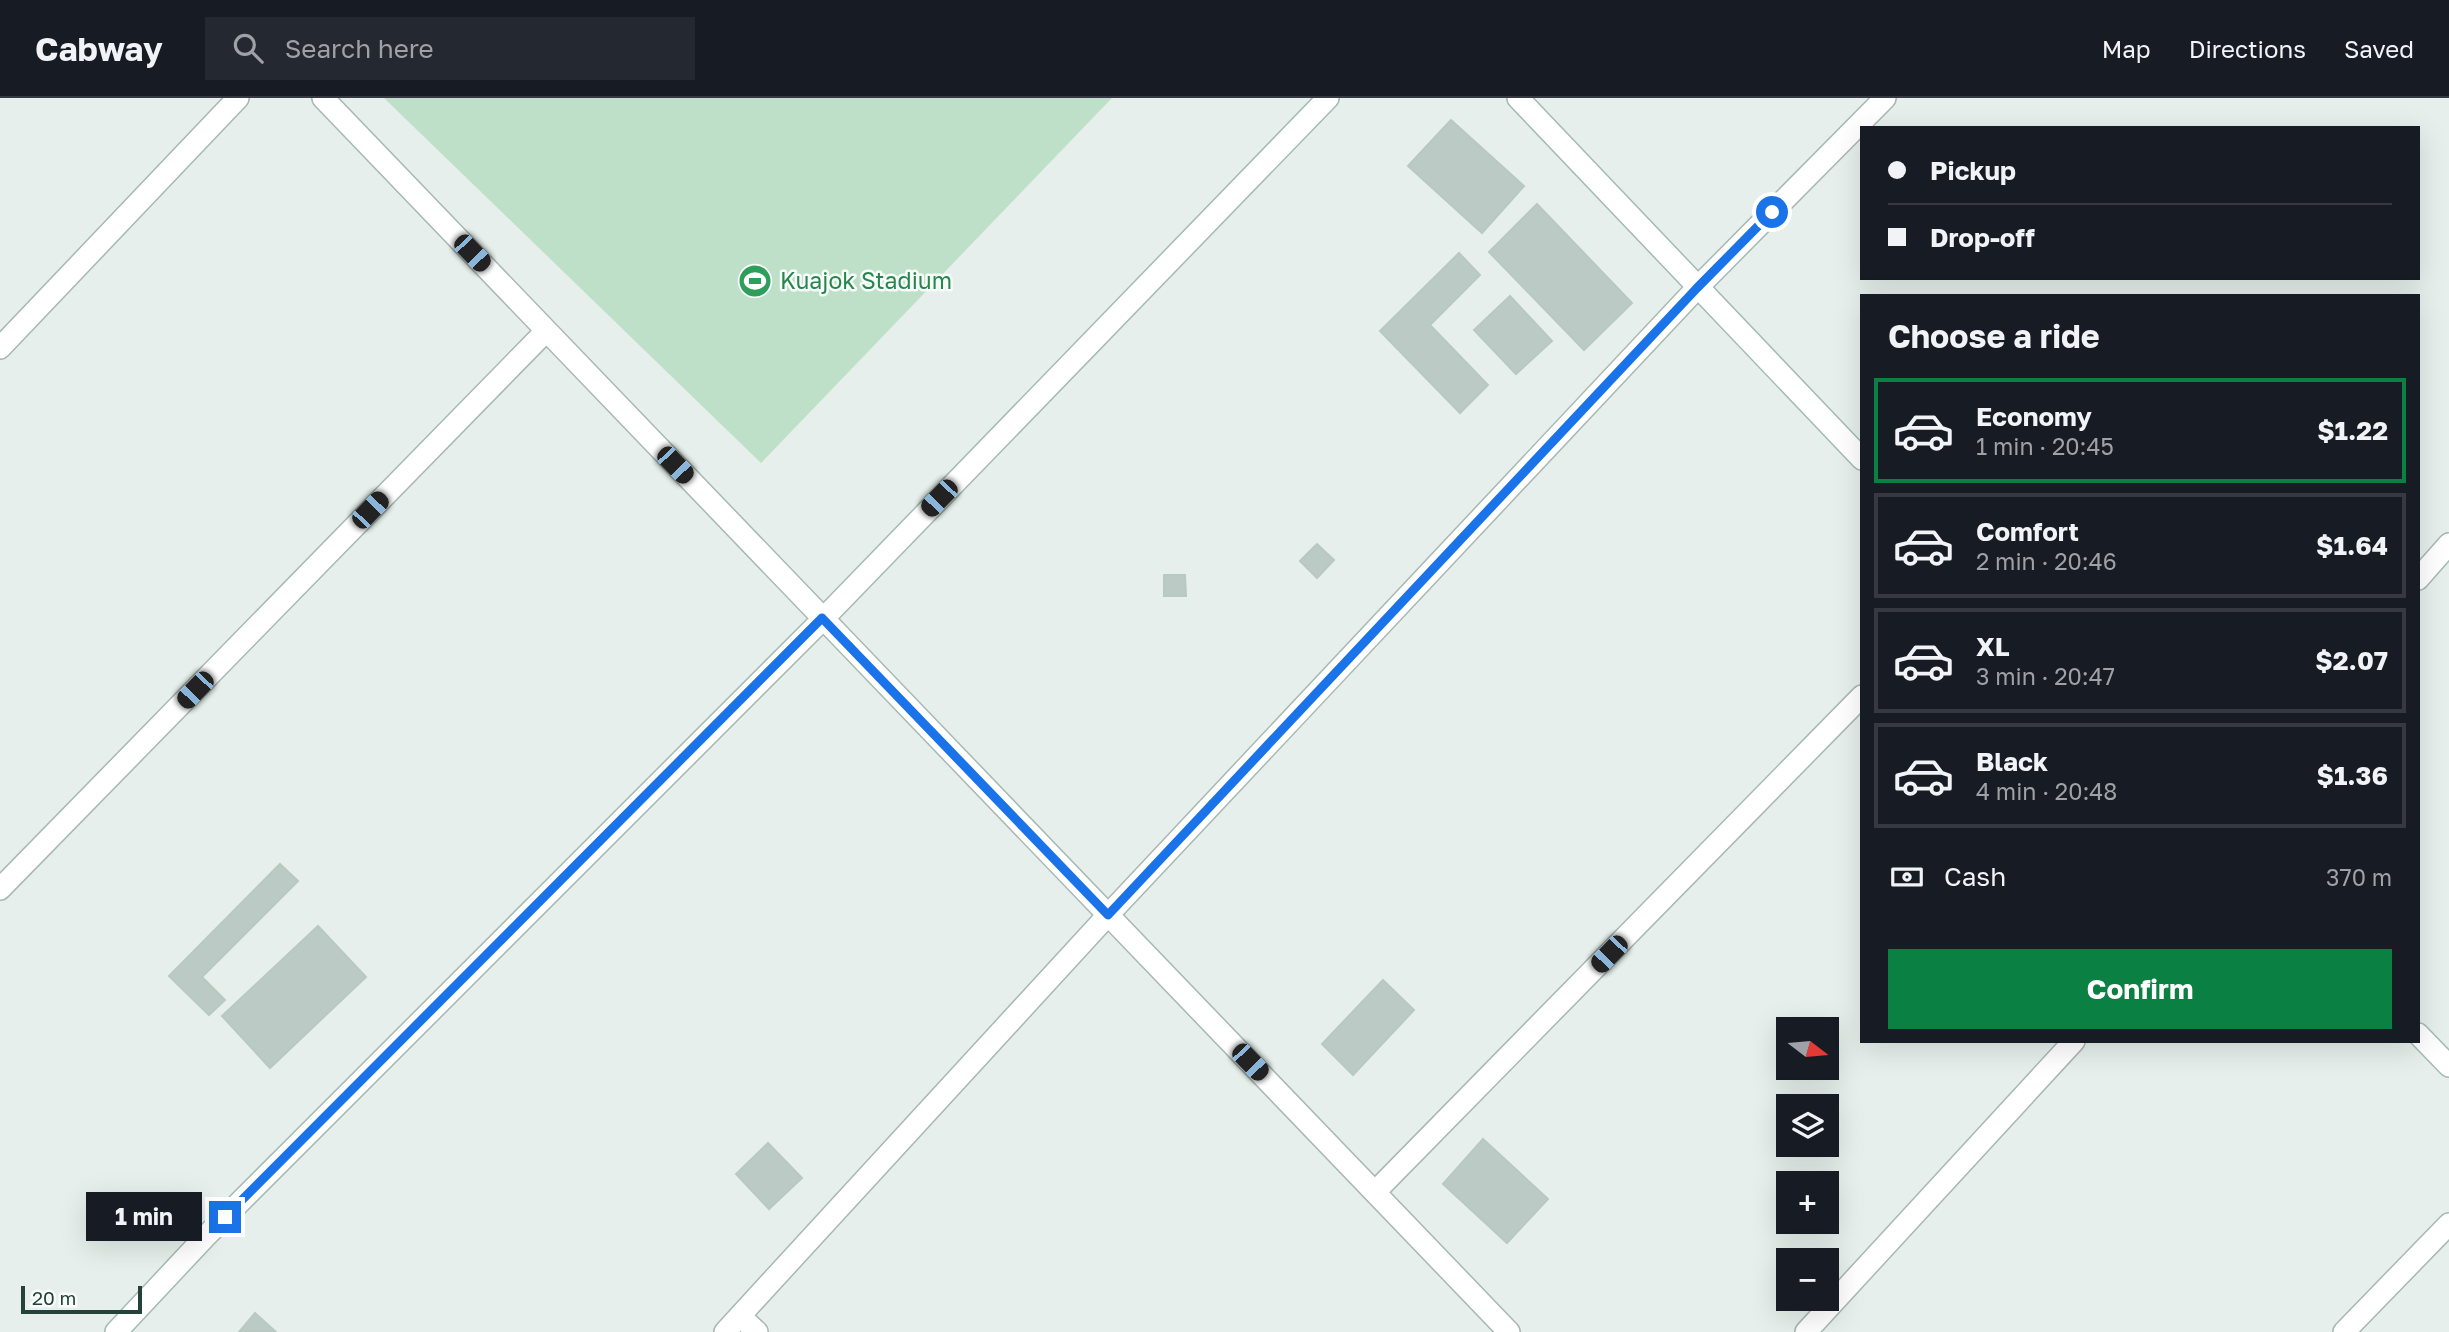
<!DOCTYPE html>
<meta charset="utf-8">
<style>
:root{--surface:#171b24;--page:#242831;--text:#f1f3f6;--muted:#9ea1a6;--line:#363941;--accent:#0b8043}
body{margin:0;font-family:"Golos Text",sans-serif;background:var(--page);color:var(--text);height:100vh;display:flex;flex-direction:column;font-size:26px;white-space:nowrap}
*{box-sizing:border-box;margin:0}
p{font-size:23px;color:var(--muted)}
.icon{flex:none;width:38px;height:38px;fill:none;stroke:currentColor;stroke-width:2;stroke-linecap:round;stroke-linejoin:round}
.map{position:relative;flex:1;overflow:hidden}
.panel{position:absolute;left:1860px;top:196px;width:560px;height:749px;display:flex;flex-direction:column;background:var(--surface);border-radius:0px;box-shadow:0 7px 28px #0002}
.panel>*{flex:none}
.banner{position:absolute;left:1860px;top:28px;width:560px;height:154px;border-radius:0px;box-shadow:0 7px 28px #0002;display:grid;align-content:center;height:154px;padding:0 28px;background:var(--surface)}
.needle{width:46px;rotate:106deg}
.buttons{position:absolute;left:1776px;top:919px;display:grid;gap:14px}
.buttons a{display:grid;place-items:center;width:63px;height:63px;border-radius:0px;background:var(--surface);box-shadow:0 7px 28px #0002;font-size:35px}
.scale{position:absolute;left:21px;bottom:18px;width:121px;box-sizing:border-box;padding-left:7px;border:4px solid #24423a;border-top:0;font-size:19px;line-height:24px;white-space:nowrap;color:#24423a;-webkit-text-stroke:5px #f7fbf9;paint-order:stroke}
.end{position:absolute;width:32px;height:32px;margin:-16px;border:9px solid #1a73e8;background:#fff;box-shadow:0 0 0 4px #fff}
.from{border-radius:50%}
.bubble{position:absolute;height:49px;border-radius:0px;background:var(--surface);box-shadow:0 7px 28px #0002;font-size:23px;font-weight:700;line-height:49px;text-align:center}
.car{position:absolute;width:21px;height:42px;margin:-21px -10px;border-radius:9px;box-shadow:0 0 5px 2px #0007;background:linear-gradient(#222 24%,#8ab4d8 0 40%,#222 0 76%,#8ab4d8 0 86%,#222 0)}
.banner b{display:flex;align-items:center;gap:24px;height:66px;font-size:26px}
.banner b+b{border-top:2px solid var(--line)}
.banner i{width:18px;height:18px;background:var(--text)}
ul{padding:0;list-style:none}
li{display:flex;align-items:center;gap:21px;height:105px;margin:0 14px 10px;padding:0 14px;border:4px solid var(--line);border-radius:0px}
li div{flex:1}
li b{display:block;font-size:26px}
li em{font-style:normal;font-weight:700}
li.current{border-color:var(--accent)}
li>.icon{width:63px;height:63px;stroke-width:1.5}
h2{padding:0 28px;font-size:32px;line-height:84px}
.pay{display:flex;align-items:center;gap:18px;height:77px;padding:0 28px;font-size:26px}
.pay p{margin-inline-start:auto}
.button{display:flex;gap:14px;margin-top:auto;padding:14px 28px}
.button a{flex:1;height:80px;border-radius:0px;background:var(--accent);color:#fff;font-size:28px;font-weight:700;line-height:80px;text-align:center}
header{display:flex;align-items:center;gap:42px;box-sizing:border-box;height:98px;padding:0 35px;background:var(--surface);border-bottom:2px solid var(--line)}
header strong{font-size:33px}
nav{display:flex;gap:38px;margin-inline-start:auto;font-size:24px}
.search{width:490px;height:63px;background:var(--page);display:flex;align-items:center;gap:18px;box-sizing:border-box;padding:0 24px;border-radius:0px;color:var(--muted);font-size:26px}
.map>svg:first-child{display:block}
.green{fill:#bfe0c8}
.building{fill:#bbcac4;stroke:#b8c9c2;stroke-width:2}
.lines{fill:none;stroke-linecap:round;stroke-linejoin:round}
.street-casing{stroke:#a8b8b2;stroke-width:24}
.secondary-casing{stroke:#a4bbb3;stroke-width:24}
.street{stroke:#fff;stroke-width:21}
.secondary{stroke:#fff;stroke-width:21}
.route{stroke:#1a73e8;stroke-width:9}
.labels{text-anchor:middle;stroke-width:5;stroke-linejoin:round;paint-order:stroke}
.leisure-label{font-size:23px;fill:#27864d;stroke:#f7fbf9;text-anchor:start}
</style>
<header>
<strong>Cabway</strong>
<div class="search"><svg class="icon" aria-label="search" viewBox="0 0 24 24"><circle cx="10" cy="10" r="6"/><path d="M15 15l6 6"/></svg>Search here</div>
<nav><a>Map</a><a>Directions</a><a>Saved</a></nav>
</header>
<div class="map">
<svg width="2449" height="1234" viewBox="0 0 2449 1234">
<rect width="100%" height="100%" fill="#e6efeb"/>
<path class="green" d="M384,0H1112L761,365Z"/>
<g class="building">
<path d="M1451,22L1524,88L1482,135L1408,68Z"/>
<path d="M1537,106L1632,205L1584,252L1489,154Z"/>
<path d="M1459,155L1480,177L1430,227L1488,287L1460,315L1380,233Z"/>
<path d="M1510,198L1552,243L1516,276L1474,232Z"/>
<path d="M1317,446L1334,462L1317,480L1300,463Z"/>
<path d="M1164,477H1185L1186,498H1164Z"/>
<path d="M280,766L298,783L202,879L225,902L209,917L169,878Z"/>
<path d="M318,828L366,879L270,970L222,918Z"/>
<path d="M1383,882L1414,912L1353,977L1322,946Z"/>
<path d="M1483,1041L1548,1101L1507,1145L1443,1086Z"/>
<path d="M768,1045L802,1080L769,1111L736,1076Z"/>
<path d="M255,1215L276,1234H239Z"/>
</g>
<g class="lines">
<defs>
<g id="street">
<path d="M323,0L1509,1234"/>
<path d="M0,250L238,0"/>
<path d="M2418,481L2449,446"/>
<path d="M0,791L546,233"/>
<path d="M1375,1094L1862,598"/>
<path d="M740,1218L757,1234"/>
<path d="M725,1234L1108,817L1697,190L1885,0"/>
<path d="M1806,1234L2074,943"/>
<path d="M2344,1234L2449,1126"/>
</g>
<g id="secondary">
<path d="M1518,0L1862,361"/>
<path d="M2418,936L2449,968"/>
<path d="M116,1234L205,1139L823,521L1328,0"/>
</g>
</defs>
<use href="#street" class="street-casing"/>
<use href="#secondary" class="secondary-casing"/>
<use href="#street" class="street"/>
<use href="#secondary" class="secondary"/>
</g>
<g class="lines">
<path class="route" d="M225,1119L822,520L1108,817L1697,190L1772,114"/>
</g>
<defs>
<symbol id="stadium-disc" viewBox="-11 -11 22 22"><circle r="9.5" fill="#2e9e5b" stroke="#f7fbf9"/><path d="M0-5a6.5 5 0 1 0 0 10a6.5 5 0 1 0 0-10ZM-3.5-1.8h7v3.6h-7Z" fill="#fff"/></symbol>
</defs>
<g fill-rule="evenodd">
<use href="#stadium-disc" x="736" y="164" width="38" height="38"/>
</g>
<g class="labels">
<g class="leisure-label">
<text x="780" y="191">Kuajok Stadium</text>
</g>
</g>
</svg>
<div class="buttons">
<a><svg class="needle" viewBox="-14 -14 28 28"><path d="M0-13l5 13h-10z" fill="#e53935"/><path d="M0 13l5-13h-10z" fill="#9ea1a6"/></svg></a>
<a><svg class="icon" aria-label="layers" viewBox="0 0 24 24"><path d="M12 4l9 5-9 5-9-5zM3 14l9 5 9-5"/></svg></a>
<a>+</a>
<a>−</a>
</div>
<div class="scale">20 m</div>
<i class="end from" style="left:1772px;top:114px"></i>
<i class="end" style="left:225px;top:1119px"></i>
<div class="bubble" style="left:86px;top:1094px;width:116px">1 min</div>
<i class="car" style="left:472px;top:155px;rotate:136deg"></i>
<i class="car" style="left:675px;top:367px;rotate:136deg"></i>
<i class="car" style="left:939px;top:400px;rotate:224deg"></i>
<i class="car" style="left:370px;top:412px;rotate:44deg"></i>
<i class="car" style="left:195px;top:592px;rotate:224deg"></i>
<i class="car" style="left:1609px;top:856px;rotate:224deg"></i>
<i class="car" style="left:1250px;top:964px;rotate:136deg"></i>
<div class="banner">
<b><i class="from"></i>Pickup</b>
<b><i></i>Drop-off</b>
</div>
<section class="panel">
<h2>Choose a ride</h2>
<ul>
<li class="current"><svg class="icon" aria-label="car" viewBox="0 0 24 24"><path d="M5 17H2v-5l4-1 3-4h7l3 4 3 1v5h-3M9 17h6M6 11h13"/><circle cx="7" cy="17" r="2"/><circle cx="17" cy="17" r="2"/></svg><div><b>Economy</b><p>1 min · 20:45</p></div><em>$1.22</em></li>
<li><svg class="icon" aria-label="car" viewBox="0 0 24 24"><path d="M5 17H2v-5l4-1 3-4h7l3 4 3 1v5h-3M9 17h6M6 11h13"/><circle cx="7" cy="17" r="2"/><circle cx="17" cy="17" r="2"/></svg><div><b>Comfort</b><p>2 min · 20:46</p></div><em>$1.64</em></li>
<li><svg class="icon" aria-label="car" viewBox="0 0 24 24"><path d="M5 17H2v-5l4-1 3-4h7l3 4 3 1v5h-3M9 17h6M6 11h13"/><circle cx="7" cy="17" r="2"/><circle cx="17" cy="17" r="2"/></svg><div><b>XL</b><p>3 min · 20:47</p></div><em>$2.07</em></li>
<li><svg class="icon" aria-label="car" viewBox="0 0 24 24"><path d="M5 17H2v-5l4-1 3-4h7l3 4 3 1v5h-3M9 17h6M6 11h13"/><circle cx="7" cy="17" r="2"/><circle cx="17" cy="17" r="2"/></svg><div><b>Black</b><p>4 min · 20:48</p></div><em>$1.36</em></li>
</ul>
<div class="pay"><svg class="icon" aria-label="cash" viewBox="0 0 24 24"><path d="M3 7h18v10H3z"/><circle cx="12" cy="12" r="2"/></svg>Cash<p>370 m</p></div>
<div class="button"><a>Confirm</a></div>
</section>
</div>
